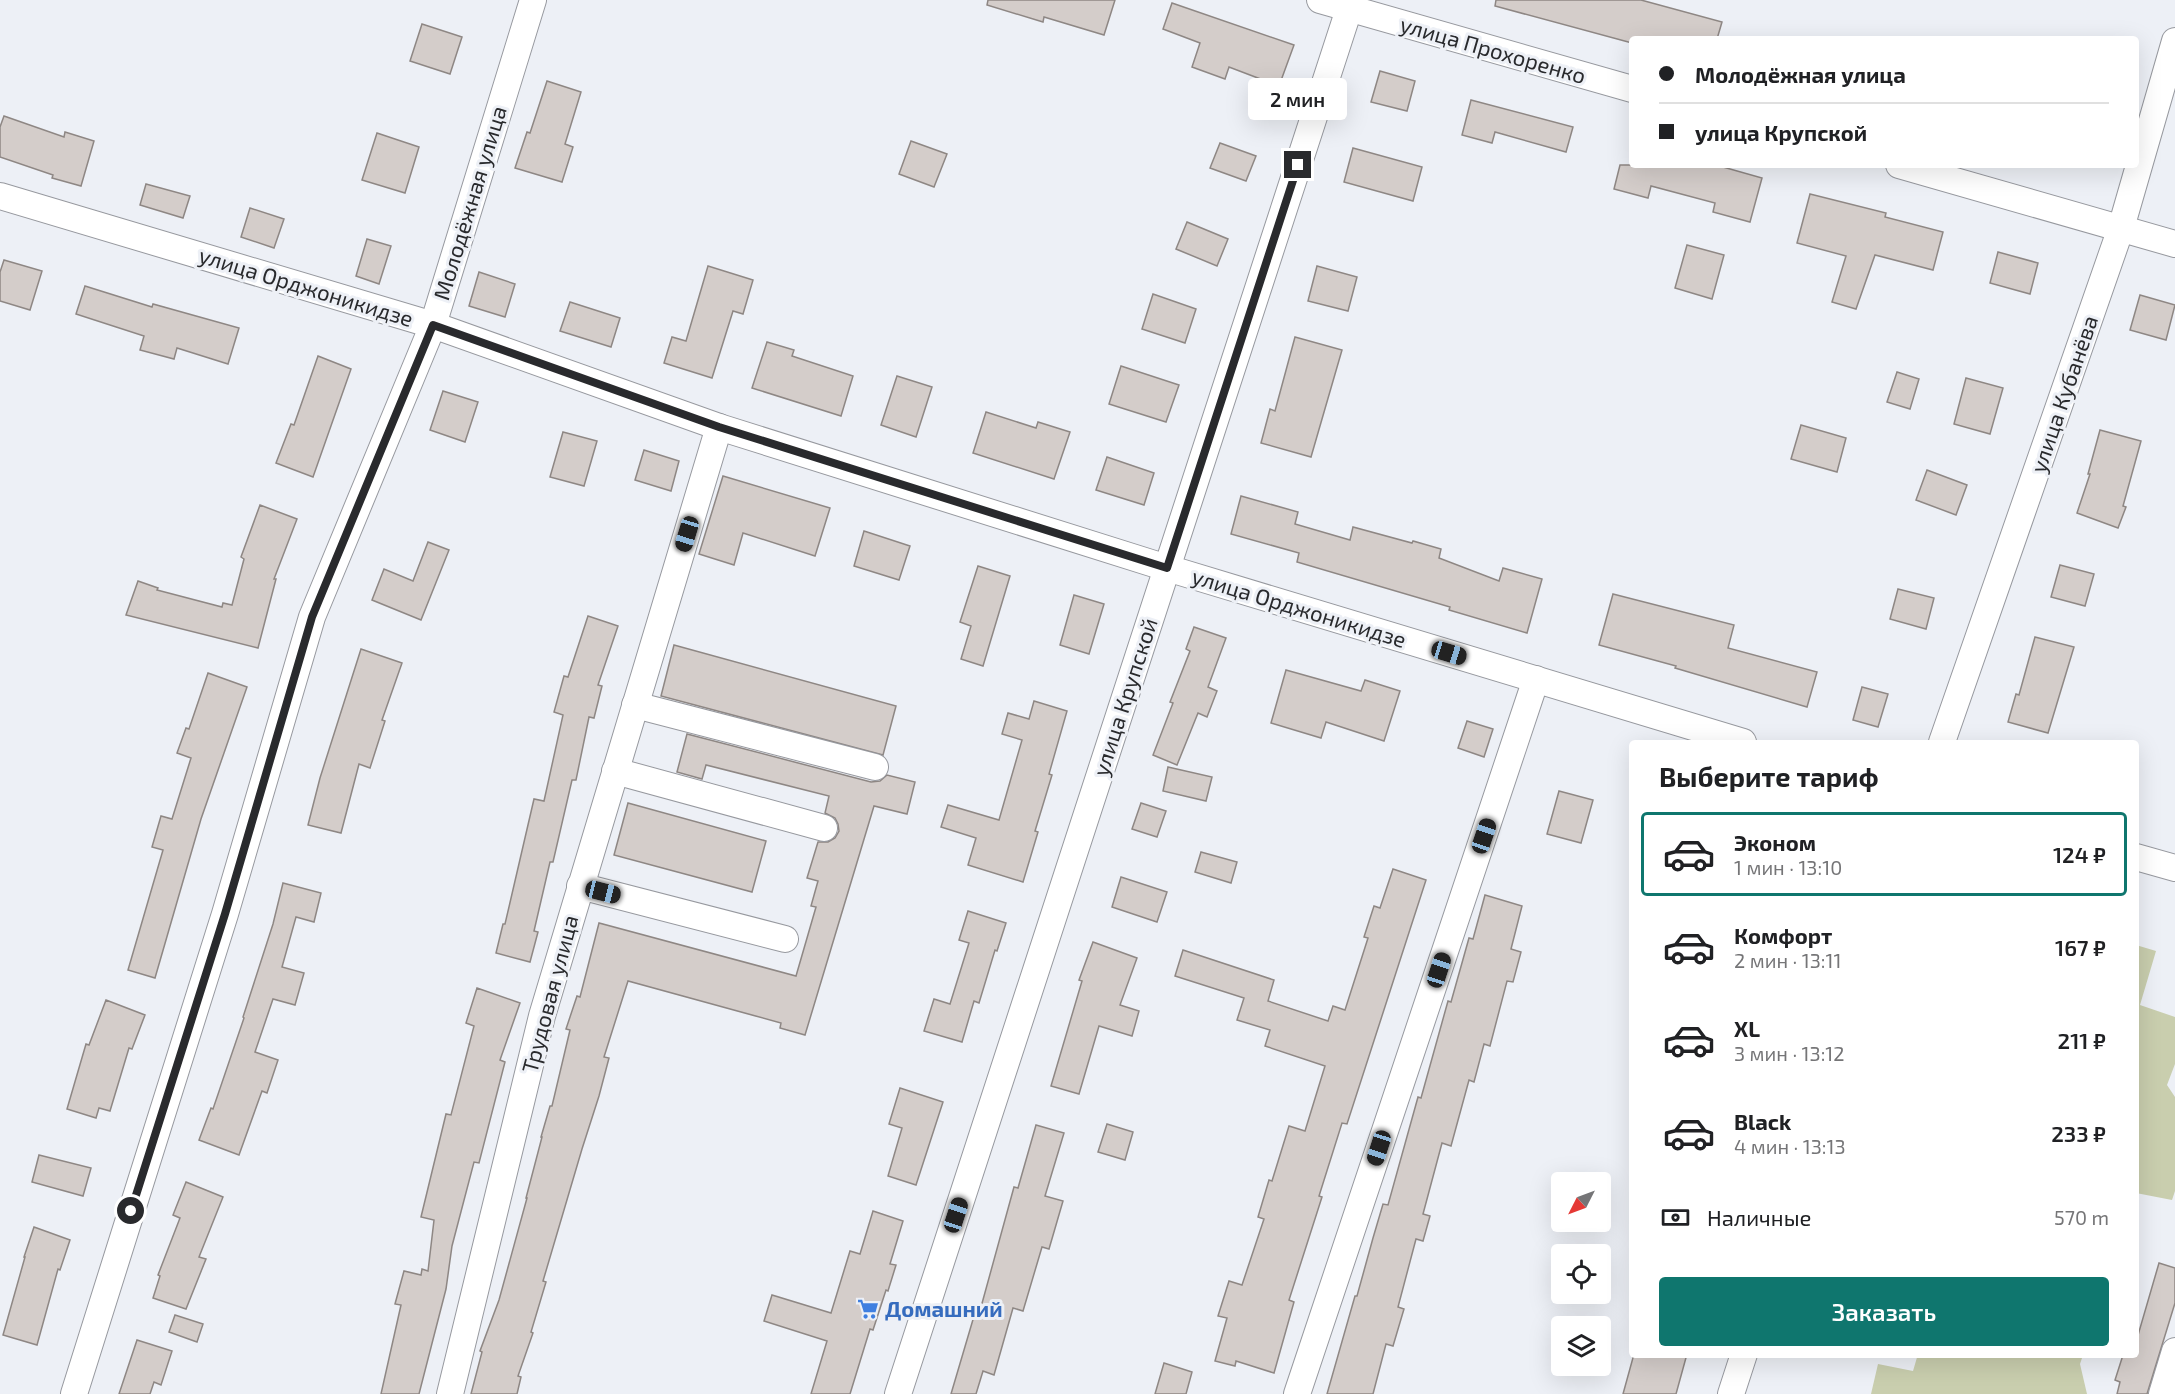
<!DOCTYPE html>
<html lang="ru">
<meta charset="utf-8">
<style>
:root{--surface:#fff;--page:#f2f2f2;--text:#202124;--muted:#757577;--line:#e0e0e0;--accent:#0f766e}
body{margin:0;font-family:"Exo 2",sans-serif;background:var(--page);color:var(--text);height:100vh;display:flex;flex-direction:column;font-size:22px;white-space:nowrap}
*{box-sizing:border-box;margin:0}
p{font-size:20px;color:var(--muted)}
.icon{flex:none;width:33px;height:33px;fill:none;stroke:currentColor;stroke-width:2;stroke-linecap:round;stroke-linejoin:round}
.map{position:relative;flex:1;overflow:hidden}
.sheet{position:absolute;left:1629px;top:740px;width:510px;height:618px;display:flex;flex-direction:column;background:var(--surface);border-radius:6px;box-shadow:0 6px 24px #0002}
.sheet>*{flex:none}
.banner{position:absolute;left:1629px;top:36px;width:510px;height:132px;border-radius:6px;box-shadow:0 6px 24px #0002;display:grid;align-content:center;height:132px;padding:0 30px;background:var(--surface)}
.needle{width:39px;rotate:228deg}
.tools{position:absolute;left:1551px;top:1172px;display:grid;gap:12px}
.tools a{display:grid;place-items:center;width:60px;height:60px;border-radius:6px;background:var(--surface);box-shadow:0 6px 24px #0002;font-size:30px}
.end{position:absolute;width:27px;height:27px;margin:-14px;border:8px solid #292a2d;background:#fff;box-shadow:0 0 0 3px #fff}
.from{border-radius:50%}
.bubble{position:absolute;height:42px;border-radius:6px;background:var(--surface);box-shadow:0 6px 24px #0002;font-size:20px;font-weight:600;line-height:42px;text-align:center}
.car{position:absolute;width:18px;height:36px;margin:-18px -9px;border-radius:8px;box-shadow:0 0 4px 2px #0007;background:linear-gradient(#222 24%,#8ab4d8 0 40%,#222 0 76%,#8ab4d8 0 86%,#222 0)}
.banner b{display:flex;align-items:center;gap:21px;height:57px;font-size:22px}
.banner b+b{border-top:2px solid var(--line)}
.banner i{width:15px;height:15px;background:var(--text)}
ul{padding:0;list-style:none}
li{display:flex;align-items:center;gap:18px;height:84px;margin:0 12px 9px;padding:0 18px;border:3px solid transparent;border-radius:6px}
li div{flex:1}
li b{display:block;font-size:22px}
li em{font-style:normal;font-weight:600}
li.current{border-color:var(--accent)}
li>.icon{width:54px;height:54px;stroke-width:1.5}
h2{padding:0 30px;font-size:27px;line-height:72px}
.pay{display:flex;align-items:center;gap:15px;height:66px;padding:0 30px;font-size:22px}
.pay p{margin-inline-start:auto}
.cta{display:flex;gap:12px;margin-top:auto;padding:12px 30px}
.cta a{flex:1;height:69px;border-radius:6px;background:var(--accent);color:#fff;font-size:24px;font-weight:600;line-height:69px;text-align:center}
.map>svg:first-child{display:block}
.green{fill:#c9ceae}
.building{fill:#d4cdca;stroke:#8e8784;stroke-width:1.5}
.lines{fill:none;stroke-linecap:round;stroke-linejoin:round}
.minor-casing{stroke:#97999f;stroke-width:28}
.minor{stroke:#fff;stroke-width:26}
.route{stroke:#292a2d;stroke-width:8}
.labels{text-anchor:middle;stroke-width:6;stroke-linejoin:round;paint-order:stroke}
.street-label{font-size:22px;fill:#292a2d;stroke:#edf0f6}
.shop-label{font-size:22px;font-weight:bold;fill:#366cbe;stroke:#edf0f6;text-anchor:start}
</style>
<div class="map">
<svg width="2175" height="1394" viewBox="0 0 2175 1394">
<rect width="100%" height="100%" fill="#edf0f6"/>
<g class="green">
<path d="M2136,945L2156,951L2140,1005L2175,1017V1064L2167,1085L2175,1097V1191L2172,1200L2136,1193Z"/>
<path d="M1918,1354L2083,1355L2080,1364L2087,1394H1871L1878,1364L1913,1371Z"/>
</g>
<g class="building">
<path d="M988,0H1115L1104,35L1044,17L1043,22L987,5Z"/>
<path d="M1496,0H1641L1722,22L1717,39H1632V43L1495,6Z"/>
<path d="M1172,3L1294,45L1279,86L1229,67L1225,79L1192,67L1200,43L1163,29Z"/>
<path d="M422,24L462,37L450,74L410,61Z"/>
<path d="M1380,71L1415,81L1407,111L1371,102Z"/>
<path d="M547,81L581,92L565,144L573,147L562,182L515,168L527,132L530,133Z"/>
<path d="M1471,100L1573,127L1566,152L1495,132L1492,143L1462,135Z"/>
<path d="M4,116L64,137L65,132L94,141L81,186L52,178L53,175L0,157V127Z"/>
<path d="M377,133L419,147L405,193L362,180Z"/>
<path d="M911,141L947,154L934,187L899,174Z"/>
<path d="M1220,143L1256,156L1246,181L1210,168Z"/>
<path d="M1353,148L1422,167L1413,201L1344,182Z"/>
<path d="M1620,165H1716L1762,178L1750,222L1713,212L1715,203L1651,186L1648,198L1614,189Z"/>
<path d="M146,184L190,196L183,218L140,205Z"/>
<path d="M1810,194L1886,213L1885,217L1943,232L1933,270L1875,255L1856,309L1832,302L1846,256L1797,243Z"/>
<path d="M250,208L284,219L274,248L241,237Z"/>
<path d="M1187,222L1228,239L1217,266L1176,249Z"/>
<path d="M367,239L391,246L379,284L356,276Z"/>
<path d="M1687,245L1724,255L1712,299L1675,288Z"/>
<path d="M1998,252L2038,263L2030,294L1990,283Z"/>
<path d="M4,260L42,271L30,310L0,301V272Z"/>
<path d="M708,266L753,280L743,314L733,311L712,378L664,363L672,337L686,341Z"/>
<path d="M1317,266L1357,277L1348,311L1308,301Z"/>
<path d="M479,272L515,284L505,317L469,306Z"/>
<path d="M85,286L152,307L153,304L239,328L228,364L177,348L174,359L140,350L144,336L76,314Z"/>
<path d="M1153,294L1196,309L1185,343L1142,329Z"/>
<path d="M2140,295L2175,305L2166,340L2130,330Z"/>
<path d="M570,302L620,318L611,347L560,331Z"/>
<path d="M1295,337L1342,350L1311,457L1261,443L1270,409L1275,411Z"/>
<path d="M767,342L794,350L792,356L853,376L841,416L752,388Z"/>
<path d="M318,356L351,369L313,477L276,463L291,424L294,425Z"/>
<path d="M1121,366L1179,385L1166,422L1109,404Z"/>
<path d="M1897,372L1919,379L1910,409L1887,402Z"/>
<path d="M897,376L932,387L916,437L881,425Z"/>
<path d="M1966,378L2003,388L1990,434L1954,424Z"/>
<path d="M443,391L478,402L465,442L430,430Z"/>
<path d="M986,412L1036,428L1038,422L1070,432L1054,479L973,453Z"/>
<path d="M1801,425L1846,438L1837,472L1791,459Z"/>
<path d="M2100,430L2141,441L2123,506L2126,507L2118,528L2077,513L2090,474H2088Z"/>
<path d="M563,432L597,441L584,486L550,477Z"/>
<path d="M644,450L679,461L671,491L635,480Z"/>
<path d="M1107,457L1154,473L1144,505L1096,490Z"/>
<path d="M1927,470L1967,485L1956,515L1916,500Z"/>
<path d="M723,476L830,508L815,556L743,533L734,565L699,554Z"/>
<path d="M1241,496L1298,512L1295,524L1350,540L1353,527L1412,543L1413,541L1441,549L1439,558L1499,581L1503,568L1542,579L1527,633L1449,610L1450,607L1297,562L1299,553L1231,534Z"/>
<path d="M260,505L297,519L274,579H276L258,648L126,615L138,581L158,588L157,590L222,607L223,603L232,605L244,559L241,557Z"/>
<path d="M864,531L910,546L899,580L854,566Z"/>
<path d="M428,542L449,550L421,620L372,600L384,569L413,581Z"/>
<path d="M2060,565L2094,574L2085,606L2051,597Z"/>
<path d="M978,566L1010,576L983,666L961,659L971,626L960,622Z"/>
<path d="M1898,589L1934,598L1926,629L1890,619Z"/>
<path d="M1613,594L1734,625L1728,648L1817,672L1807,707L1675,668L1676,666L1599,645Z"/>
<path d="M1074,595L1104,604L1089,654L1060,645Z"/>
<path d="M588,616L618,626L598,685L602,686L594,718L589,717L576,780H572L553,862H550L534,931L538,932L530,962L496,953L503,924H505L534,799L544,801L563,715L554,712L564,676L568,677Z"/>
<path d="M1194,627L1226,638L1208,687L1217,691L1207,717L1198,713L1177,765L1153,755L1173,703L1170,702L1190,651L1186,649Z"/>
<path d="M2035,637L2074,647L2048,733L2008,722L2016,694L2019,695Z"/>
<path d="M674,645L896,706L883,755L661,696Z"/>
<path d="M361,649L402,663L382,720L385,721L370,768L359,764L341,833L308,825L320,778Z"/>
<path d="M1286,670L1361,691L1365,680L1400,691L1384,741L1326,722L1321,738L1271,723Z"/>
<path d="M208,673L247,687L201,819L155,978L128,970L163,850L152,847L161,816L172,819L191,758L177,753L186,728L189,729Z"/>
<path d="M1862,687L1888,694L1878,727L1853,720Z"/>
<path d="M1034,701L1067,711L1049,774L1052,775L1035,831L1038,832L1023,882L968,865L976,838L941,827L948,805L999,820L1022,740L1002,734L1008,713L1029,719Z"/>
<path d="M1467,721L1493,729L1484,757L1458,748Z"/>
<path d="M687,734L871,782L880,781L887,775L915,782L907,814L874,806L805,1035L780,1028L781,1023L628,981L604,1057L609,1058L599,1096L582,1149L543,1281L546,1282L531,1332L533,1333L518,1376L521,1377L517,1394H471L482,1352L480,1351L499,1300L527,1198H526L542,1137H541L550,1106H552L570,1030L566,1029L577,996L580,997L599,923L796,976L816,907L811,906L818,881L807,878L818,842H828L835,838L839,831L838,824L835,818L825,813L829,796L706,765L702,779L677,772Z"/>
<path d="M1168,767L1212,777L1206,801L1163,791Z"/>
<path d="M1559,791L1593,800L1581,843L1547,834Z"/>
<path d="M628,803L766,841L752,892L614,855Z"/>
<path d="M1141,803L1166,811L1157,837L1132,829Z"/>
<path d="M1201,852L1237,862L1231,883L1195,872Z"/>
<path d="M1393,869L1426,880L1347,1124L1342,1123L1319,1196L1322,1197L1289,1300L1294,1302L1274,1373L1236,1361L1235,1366L1215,1361L1227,1318L1218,1316L1229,1281L1242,1285L1264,1219L1258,1217L1269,1180L1272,1181L1289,1126L1305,1131L1325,1066L1265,1046L1270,1030L1237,1020L1244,998L1175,976L1183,950L1274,980L1268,1001L1328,1021L1333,1006L1345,1010L1368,938L1364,937L1374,906L1380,908Z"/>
<path d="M1121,877L1167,892L1157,922L1112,907Z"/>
<path d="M283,883L321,893L314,922L296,917L282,967L304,973L295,1005L273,999L255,1052L278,1060L267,1093L262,1091L239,1155L199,1140L211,1108L213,1109L244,1018L243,1017L273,924Z"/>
<path d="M1485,895L1522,906L1511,949L1521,952L1513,982L1507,981L1490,1046L1484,1044L1474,1082L1469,1080L1451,1146L1442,1143L1423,1214L1430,1216L1423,1241L1416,1239L1398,1307L1404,1309L1393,1346L1386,1344L1373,1394H1327L1355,1296H1357L1373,1238L1383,1204L1388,1205L1418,1097L1421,1098L1448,1001L1451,1002L1469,938L1473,939Z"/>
<path d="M968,911L1006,923L997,951L995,950L979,1003L974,1001L962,1042L924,1031L934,999L950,1004L969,943L959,940Z"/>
<path d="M1093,942L1137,958L1120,1005L1139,1011L1132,1036L1099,1026L1079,1094L1051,1086L1082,981L1079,980Z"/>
<path d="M477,988L520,1003L500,1060L505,1062L479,1163L474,1162L452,1246L446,1289L419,1394H381L401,1305L395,1304L404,1271L421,1275L422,1269L428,1271L434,1220L421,1217L446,1114L451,1115L474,1026L466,1023Z"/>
<path d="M106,1000L145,1015L132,1049L129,1048L110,1111L99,1108L96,1118L67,1109L86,1044L89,1045Z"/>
<path d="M900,1088L943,1102L916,1185L888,1176L902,1128L889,1124Z"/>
<path d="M1107,1124L1133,1132L1125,1160L1098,1152Z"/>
<path d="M1036,1125L1064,1133L1045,1196L1063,1201L1049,1249L1042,1247L1023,1311L1013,1308L994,1375L983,1371L976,1394H951L977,1306L981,1307L1014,1187L1018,1188Z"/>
<path d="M39,1155L91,1168L83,1196L32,1182Z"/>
<path d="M186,1182L223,1197L199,1257L206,1259L186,1309L153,1298L160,1276L158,1275L180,1218L173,1215Z"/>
<path d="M873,1211L903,1221L890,1264L896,1265L888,1291L886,1290L873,1330L870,1329L850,1394H811L827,1341L764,1321L772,1295L831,1313L850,1251L860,1254Z"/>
<path d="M34,1227L70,1240L60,1270L58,1269L37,1345L3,1335L25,1257H24Z"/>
<path d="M2159,1263L2175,1268V1303L2147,1394H2117L2120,1382L2115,1380L2123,1355L2136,1354V1342Z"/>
<path d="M175,1315L203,1324L197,1342L169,1332Z"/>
<path d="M137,1340L172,1351L161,1385L154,1382L150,1394H119Z"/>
<path d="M1634,1354H1687L1676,1394H1623Z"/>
<path d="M1164,1363L1192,1372L1186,1394H1155Z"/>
</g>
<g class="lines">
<defs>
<g id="minor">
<path d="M1320,0L1632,89"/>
<path d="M1899,165L2175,244"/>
<path d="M0,196L433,325L719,427L1167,568L1743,742"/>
<path d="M635,705L875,767"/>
<path d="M1942,742L2121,228L2175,41"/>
<path d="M615,771L824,828"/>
<path d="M2136,857L2175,868"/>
<path d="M580,886L785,939"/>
<path d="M74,1394L225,914L312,617L433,325L533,0"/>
<path d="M450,1394L542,1016L719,427"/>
<path d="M898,1394L1352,0"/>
<path d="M1297,1394L1536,679"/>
<path d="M1731,1394L1744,1354"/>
<path d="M2162,1394L2175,1351"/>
</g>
</defs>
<use href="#minor" class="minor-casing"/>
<use href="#minor" class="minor"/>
</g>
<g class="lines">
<path class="route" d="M131,1211L225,914L312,617L433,325L719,427L1167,568L1298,165"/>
</g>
<defs>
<symbol id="supermarket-bare" viewBox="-9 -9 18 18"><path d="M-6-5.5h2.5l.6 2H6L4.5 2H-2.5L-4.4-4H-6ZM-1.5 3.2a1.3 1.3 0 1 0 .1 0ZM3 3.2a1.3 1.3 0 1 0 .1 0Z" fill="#3f7fe0" stroke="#edf0f6" stroke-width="2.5" paint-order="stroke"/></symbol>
</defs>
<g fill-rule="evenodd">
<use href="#supermarket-bare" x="853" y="1294" width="30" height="30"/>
</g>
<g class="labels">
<g class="street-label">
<text transform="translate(1493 50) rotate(16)" y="8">улица Прохоренко</text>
<text transform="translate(470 203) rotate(-73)" y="8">Молодёжная улица</text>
<text transform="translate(306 287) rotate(17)" y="8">улица Орджоникидзе</text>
<text transform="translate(2064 394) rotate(-71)" y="8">улица Кубанёва</text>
<text transform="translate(1299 608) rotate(17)" y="8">улица Орджоникидзе</text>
<text transform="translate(1125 697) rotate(-72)" y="8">улица Крупской</text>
<text transform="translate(550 994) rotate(-75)" y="8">Трудовая улица</text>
</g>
<g class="shop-label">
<text x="885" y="1317">Домашний</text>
</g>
</g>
</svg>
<div class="tools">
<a><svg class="needle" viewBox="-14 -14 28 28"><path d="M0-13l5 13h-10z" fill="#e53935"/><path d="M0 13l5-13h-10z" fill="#757577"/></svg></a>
<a><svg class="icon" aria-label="locate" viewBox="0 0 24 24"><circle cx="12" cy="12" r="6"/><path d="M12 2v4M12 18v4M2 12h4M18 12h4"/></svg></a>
<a><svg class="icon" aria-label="layers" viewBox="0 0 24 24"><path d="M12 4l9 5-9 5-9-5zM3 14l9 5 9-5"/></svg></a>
</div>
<i class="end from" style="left:131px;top:1211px"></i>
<i class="end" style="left:1298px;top:165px"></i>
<div class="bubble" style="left:1248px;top:78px;width:99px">2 мин</div>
<i class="car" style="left:687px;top:534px;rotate:197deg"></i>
<i class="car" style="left:1449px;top:653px;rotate:107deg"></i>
<i class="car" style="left:1484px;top:836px;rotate:19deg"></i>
<i class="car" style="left:603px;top:892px;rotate:104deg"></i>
<i class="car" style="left:1439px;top:970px;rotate:18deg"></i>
<i class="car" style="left:1379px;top:1148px;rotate:198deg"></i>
<i class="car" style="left:956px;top:1215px;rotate:18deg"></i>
<div class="banner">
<b><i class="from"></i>Молодёжная улица</b>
<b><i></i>улица Крупской</b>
</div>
<section class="sheet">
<h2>Выберите тариф</h2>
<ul>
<li class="current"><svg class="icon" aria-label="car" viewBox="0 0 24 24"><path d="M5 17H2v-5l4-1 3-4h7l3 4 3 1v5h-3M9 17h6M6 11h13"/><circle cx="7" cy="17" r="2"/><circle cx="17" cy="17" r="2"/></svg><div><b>Эконом</b><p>1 мин · 13:10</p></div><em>124 ₽</em></li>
<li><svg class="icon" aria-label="car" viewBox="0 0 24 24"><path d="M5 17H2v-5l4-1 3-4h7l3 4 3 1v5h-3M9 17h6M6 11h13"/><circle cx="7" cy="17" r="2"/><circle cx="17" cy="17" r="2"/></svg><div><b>Комфорт</b><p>2 мин · 13:11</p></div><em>167 ₽</em></li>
<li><svg class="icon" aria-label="car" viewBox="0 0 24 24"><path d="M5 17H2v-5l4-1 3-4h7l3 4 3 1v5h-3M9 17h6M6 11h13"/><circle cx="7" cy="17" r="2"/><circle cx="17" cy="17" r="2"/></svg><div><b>XL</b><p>3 мин · 13:12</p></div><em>211 ₽</em></li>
<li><svg class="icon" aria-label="car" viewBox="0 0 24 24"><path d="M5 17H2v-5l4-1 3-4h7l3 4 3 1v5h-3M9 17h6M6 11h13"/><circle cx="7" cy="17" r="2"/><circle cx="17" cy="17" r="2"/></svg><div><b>Black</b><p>4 мин · 13:13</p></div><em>233 ₽</em></li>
</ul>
<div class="pay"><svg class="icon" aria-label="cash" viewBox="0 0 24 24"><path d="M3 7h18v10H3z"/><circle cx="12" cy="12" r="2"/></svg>Наличные<p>570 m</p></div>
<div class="cta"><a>Заказать</a></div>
</section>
</div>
